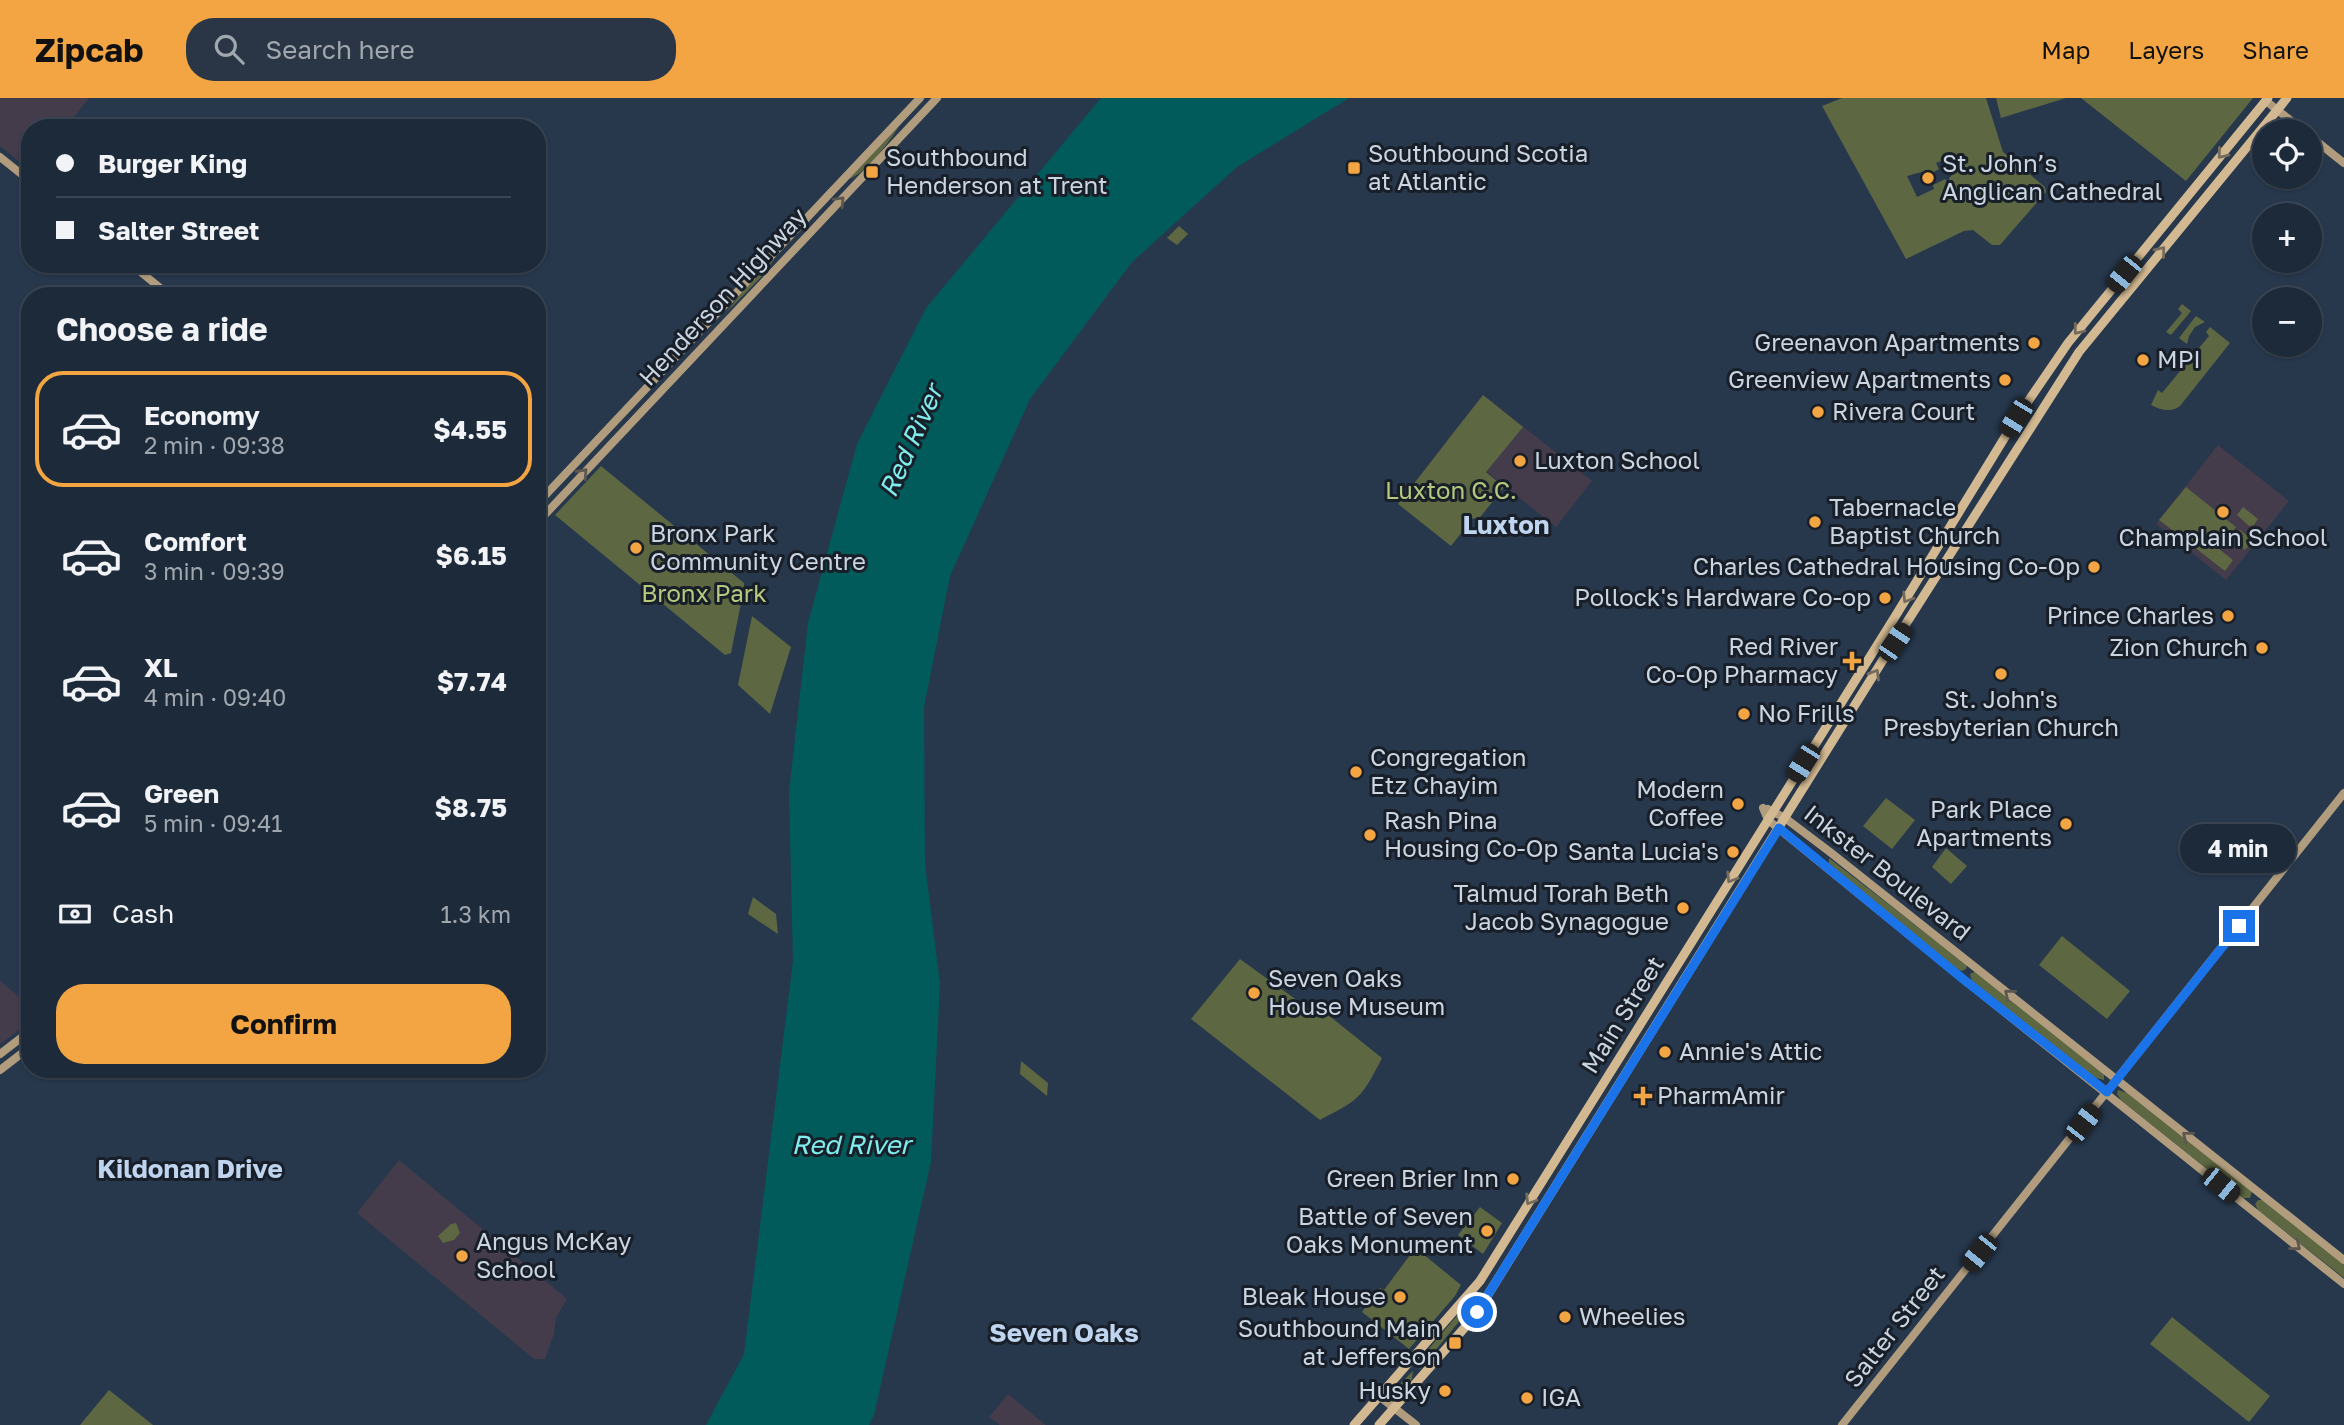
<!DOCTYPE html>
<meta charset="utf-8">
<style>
:root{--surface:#1d2a3a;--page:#2a3645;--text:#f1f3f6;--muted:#a0a7af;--line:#3b4654;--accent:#f2a542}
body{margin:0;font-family:"Golos Text",sans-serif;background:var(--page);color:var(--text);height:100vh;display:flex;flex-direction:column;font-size:26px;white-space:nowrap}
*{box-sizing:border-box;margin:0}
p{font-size:23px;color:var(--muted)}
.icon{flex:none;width:38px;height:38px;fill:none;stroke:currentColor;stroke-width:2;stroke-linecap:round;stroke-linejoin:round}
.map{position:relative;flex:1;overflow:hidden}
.details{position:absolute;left:21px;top:189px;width:525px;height:791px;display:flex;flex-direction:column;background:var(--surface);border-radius:28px;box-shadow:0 2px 5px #0004,0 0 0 2px var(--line)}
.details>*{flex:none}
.banner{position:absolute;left:21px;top:21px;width:525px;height:154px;border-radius:28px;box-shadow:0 2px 5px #0004,0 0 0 2px var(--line);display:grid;align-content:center;height:154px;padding:0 35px;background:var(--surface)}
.controls{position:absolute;left:2252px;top:21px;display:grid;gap:14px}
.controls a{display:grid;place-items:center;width:70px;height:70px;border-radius:50%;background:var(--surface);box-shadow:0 2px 5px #0004,0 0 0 2px var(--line);font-size:35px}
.end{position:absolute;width:32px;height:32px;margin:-16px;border:9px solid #1a73e8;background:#fff;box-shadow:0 0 0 4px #fff}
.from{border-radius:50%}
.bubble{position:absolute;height:49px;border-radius:24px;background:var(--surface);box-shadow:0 2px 5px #0004,0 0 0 2px var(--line);font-size:23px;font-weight:700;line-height:49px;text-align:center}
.car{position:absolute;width:21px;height:42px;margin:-21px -10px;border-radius:9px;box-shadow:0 0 5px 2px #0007;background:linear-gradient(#222 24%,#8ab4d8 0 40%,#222 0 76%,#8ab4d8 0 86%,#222 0)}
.banner b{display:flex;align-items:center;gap:24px;height:66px;font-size:26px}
.banner b+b{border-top:2px solid var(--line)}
.banner i{width:18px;height:18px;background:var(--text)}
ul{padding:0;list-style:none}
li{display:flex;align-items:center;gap:21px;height:116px;margin:0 14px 10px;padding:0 21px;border:4px solid transparent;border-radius:28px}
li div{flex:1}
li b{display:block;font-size:26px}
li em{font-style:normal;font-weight:700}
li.selected{border-color:var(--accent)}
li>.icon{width:63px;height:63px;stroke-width:1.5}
h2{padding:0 35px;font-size:32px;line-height:84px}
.pay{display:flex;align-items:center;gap:18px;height:77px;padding:0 35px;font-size:26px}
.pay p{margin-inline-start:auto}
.button{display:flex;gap:14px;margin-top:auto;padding:14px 35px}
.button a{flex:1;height:80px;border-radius:28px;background:var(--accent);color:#111;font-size:28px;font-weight:700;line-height:80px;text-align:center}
header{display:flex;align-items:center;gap:42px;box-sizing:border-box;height:98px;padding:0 35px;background:var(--accent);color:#111}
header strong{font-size:33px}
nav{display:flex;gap:38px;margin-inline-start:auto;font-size:24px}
.search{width:490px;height:63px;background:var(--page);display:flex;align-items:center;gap:18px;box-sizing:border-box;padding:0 24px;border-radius:28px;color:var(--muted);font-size:26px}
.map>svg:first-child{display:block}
.education{fill:#443b4b}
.green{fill:#5d6741;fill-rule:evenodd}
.water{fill:#025b5b}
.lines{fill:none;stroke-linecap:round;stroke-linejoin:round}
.secondary{stroke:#b19d7e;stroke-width:8}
.primary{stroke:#d3b991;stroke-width:9}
.oneway{stroke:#766c5d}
.oneway2{stroke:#5d584f}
.route{stroke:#1a73e8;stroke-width:9}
.poi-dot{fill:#f2a542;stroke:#181f29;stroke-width:2.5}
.labels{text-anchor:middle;stroke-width:6;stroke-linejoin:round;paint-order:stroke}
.poi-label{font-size:24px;fill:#cad5e2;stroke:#181f29;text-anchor:start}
.street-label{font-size:24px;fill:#cad5e2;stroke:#181f29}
.park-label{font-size:24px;fill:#b6c97e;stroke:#181f29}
.water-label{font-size:26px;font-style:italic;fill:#7feded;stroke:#181f29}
.neighbourhood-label{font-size:26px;font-weight:bold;fill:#bfd4ee;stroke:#181f29}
</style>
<header>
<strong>Zipcab</strong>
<div class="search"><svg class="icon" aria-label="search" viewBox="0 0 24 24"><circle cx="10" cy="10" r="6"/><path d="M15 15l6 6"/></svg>Search here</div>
<nav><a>Map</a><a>Layers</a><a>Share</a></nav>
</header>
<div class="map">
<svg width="2344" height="1327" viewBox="0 0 2344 1327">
<rect width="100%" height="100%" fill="#27384d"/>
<g class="education">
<path d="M0,0H89L65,30H30V72L0,48Z"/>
<path d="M1483,297L1592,383L1556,429L1447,342Z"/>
<path d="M2218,347L2289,403L2226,482L2156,426Z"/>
<path d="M0,883L30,908V924L0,946Z"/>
<path d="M399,1062L567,1201L556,1220L554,1236L545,1261H534L357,1115Z"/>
<path d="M1008,1296L1046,1327H1000L989,1319Z"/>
</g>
<g class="green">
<path d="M1842,0H1986L2003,54L2045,89L2046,94L2000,147H1992L1973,132L1964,133L1906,161L1822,8ZM1941,63L1944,68L1947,67L1952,77L1949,80L1950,83L1947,84L1945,81L1933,87L1934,91L1917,99L1907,78L1925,73L1928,77L1939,71L1936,65Z"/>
<path d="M1996,0H2066L2001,20Z"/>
<path d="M2081,0H2253L2186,83Z"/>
<path d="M899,28C891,42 865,76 849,81Z"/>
<path d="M1179,128L1188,136L1177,147L1167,140Z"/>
<path d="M776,158L765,175L725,216L743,193Z"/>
<path d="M2182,206L2191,213L2171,237L2166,234L2182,215L2178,211Z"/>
<path d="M2196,218L2205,224L2195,229L2189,238L2187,246L2179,240Z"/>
<path d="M2210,229L2230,245L2180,308C2170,315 2161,312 2151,307L2158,292L2162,295L2209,238L2206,234Z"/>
<path d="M1483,297L1523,329L1486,374L1504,389L1478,422L1473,420L1451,448L1398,406Z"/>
<path d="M601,368L744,485V490L731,555L725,557L555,417Z"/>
<path d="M2186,389L2236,429L2219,451L2233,462L2225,473L2159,422Z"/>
<path d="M2243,409L2258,421L2254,427L2249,428L2237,417Z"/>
<path d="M2240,432L2253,442L2245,452L2235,445V434Z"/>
<path d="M752,518L791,549L770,616L738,587Z"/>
<path d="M1886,700L1915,722L1892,751L1863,728Z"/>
<path d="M1946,750L1967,768L1951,786L1932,769Z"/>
<path d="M1829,760L1967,867L1966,871L1962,873L1957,871L1829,767Z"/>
<path d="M753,799L776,816L778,836L748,816Z"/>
<path d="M2062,838L2130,893L2107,921L2039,867Z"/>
<path d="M1240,861L1323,921L1327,916L1382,960C1361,1001 1360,1001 1320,1022L1191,921Z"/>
<path d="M1976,873L2104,975V982L2092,979L1972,884L1970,876Z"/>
<path d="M1021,963L1048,985L1047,998L1020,976Z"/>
<path d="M2118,992L2128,995L2252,1093L2250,1100H2243L2121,1002L2117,996Z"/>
<path d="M2258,1102H2264L2344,1167V1180L2258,1112L2255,1106Z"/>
<path d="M1480,1109L1502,1125L1483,1156L1458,1137Z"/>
<path d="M456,1125L460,1135L454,1142L443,1145L438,1138L451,1126Z"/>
<path d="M1416,1154L1423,1156L1461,1187L1455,1198L1409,1251L1362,1214L1380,1190L1384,1192L1410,1157Z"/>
<path d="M1460,1214L1462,1220L1420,1271L1416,1267L1420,1261Z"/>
<path d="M2172,1219L2270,1298L2249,1324L2150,1246Z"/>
<path d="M1413,1273L1412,1281L1395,1300L1391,1299L1392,1294Z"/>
<path d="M109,1292L153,1327H80Z"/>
</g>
<path class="water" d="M1101,0H1349L1237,69L1132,164L1030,301L950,478L924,609L925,766L940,886L931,1064L874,1317L869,1327H706L744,1256L793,863L789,694L808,525L857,346L926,210Z"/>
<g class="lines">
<g class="secondary">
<path d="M2266,3L2304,33"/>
<path d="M2310,38L2344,65"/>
<path d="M0,59L30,83"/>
<path d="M131,166L170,198"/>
<path d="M537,406L920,0"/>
<path d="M537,425L937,0"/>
<path d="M1763,710L1768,722L1963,881L2344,1186"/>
<path d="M1768,711L1785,720L1830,754L2344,1162"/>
<path d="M0,956L30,933"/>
<path d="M0,972L30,949"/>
<path d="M1379,1298L1416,1327"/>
<path d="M1842,1327L2344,695"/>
</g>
<g class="primary">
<path d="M1354,1327L1480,1183L1893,522L2016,321L2068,245L2268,0"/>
<path d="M1379,1327L1474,1219L1886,557L2079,254L2287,0"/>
</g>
</g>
<defs><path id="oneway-chevron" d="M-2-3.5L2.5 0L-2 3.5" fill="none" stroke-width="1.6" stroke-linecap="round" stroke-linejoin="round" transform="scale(1.75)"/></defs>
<g class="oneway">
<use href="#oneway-chevron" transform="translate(2222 56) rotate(129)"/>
<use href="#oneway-chevron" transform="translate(2161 153) rotate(-51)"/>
<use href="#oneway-chevron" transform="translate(2078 232) rotate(128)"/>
<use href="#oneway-chevron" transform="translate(1907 500) rotate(122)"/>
<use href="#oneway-chevron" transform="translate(1875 576) rotate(-59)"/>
<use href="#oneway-chevron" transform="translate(1731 780) rotate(122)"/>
<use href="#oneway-chevron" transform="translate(1530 1102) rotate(122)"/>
</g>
<g class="oneway2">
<use href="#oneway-chevron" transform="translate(840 103) rotate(-47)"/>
<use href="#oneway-chevron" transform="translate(583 375) rotate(-48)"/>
<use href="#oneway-chevron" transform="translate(2009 896) rotate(-141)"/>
<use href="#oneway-chevron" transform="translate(2187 1038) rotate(-142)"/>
<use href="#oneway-chevron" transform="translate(2296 1148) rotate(39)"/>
</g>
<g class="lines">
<path class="route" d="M1477,1214L1779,730L1963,881L2107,994L2239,828"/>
</g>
<g class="poi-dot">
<rect x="1347" y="63" width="14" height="14" rx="3.5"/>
<rect x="865" y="67" width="14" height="14" rx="3.5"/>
<circle cx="1928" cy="80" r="7"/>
<circle cx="2034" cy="245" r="7"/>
<circle cx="2143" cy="262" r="7"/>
<circle cx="2005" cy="282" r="7"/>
<circle cx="1818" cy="314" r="7"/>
<circle cx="1520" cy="363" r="7"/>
<circle cx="2223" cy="414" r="7"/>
<circle cx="1815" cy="424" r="7"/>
<circle cx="636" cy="450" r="7"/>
<circle cx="2094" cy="469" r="7"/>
<circle cx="1885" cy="500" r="7"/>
<circle cx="2228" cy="518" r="7"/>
<circle cx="2262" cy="550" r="7"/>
<path d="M1848.5 552.5h7v7h7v7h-7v7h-7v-7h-7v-7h7z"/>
<circle cx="2001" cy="576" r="7"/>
<circle cx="1744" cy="616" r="7"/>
<circle cx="1356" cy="674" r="7"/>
<circle cx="1738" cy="706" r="7"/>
<circle cx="2066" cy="726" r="7"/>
<circle cx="1370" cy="737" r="7"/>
<circle cx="1733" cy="754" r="7"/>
<circle cx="1683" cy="810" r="7"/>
<circle cx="1254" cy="895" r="7"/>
<circle cx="1665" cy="954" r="7"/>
<path d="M1639.5 987.5h7v7h7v7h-7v7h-7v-7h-7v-7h7z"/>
<circle cx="1513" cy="1081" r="7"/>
<circle cx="1487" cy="1133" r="7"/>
<circle cx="462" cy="1158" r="7"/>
<circle cx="1400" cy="1199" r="7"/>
<circle cx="1565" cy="1219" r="7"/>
<rect x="1448" y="1238" width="14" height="14" rx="3.5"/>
<circle cx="1445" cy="1293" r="7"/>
<circle cx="1527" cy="1300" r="7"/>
</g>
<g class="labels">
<g class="poi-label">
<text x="1368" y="64">Southbound Scotia<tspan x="1368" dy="28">at Atlantic</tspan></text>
<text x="886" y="68">Southbound<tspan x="886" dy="28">Henderson at Trent</tspan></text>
<text x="1942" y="74">St. John’s<tspan x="1942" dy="28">Anglican Cathedral</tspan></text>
<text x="2020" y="253" text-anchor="end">Greenavon Apartments</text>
<text x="2157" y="270">MPI</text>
<text x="1991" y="290" text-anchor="end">Greenview Apartments</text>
<text x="1832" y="322">Rivera Court</text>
<text x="1534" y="371">Luxton School</text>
<text x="1829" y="418">Tabernacle<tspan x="1829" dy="28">Baptist Church</tspan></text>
<text x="650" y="444">Bronx Park<tspan x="650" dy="28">Community Centre</tspan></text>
<text x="2223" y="448" text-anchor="middle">Champlain School</text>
<text x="2080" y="477" text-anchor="end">Charles Cathedral Housing Co-Op</text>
<text x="1871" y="508" text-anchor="end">Pollock's Hardware Co-op</text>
<text x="2214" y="526" text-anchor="end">Prince Charles</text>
<text x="1838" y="557" text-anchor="end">Red River<tspan x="1838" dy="28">Co-Op Pharmacy</tspan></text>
<text x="2248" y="558" text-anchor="end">Zion Church</text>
<text x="2001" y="610" text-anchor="middle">St. John's<tspan x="2001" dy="28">Presbyterian Church</tspan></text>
<text x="1758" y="624">No Frills</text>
<text x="1370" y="668">Congregation<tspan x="1370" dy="28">Etz Chayim</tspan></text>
<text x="1724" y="700" text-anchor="end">Modern<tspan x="1724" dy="28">Coffee</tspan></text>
<text x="2052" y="720" text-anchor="end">Park Place<tspan x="2052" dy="28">Apartments</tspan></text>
<text x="1384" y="731">Rash Pina<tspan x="1384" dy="28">Housing Co-Op</tspan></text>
<text x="1719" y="762" text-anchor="end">Santa Lucia's</text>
<text x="1669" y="804" text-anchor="end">Talmud Torah Beth<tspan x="1669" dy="28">Jacob Synagogue</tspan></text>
<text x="1268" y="889">Seven Oaks<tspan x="1268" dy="28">House Museum</tspan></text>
<text x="1679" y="962">Annie's Attic</text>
<text x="1657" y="1006">PharmAmir</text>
<text x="1499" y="1089" text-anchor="end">Green Brier Inn</text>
<text x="1473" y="1127" text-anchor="end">Battle of Seven<tspan x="1473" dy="28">Oaks Monument</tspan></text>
<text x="476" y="1152">Angus McKay<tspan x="476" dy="28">School</tspan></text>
<text x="1386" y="1207" text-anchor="end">Bleak House</text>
<text x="1579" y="1227">Wheelies</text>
<text x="1441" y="1239" text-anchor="end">Southbound Main<tspan x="1441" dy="28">at Jefferson</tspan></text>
<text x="1431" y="1301" text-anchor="end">Husky</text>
<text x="1541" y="1308">IGA</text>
</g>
<g class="street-label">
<text transform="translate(723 199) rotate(-47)" y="8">Henderson Highway</text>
<text transform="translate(1887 775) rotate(38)" y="8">Inkster Boulevard</text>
<text transform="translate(1623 917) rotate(-58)" y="8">Main Street</text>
<text transform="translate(1895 1229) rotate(-52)" y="8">Salter Street</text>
</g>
<g class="park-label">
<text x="1451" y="401">Luxton C.C.</text>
<text x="704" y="504">Bronx Park</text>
</g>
<g class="water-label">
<text transform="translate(911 343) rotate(-66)" y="9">Red River</text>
<text x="851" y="1056">Red River</text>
</g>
<g class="neighbourhood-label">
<text x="1506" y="436">Luxton</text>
<text x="190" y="1080">Kildonan Drive</text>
<text x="1064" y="1244">Seven Oaks</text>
</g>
</g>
</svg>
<div class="controls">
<a><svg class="icon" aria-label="locate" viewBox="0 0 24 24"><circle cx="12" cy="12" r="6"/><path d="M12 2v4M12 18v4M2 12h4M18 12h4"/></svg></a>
<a>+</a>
<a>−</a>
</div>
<i class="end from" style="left:1477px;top:1214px"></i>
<i class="end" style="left:2239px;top:828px"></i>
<div class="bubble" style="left:2180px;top:726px;width:116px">4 min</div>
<i class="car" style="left:2124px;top:176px;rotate:219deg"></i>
<i class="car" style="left:2016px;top:320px;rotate:211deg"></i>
<i class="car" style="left:1895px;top:544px;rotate:34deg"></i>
<i class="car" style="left:1803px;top:665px;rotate:212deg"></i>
<i class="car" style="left:2083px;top:1025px;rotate:38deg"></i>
<i class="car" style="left:2221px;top:1087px;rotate:129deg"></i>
<i class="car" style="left:1979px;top:1155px;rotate:219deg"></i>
<div class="banner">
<b><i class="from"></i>Burger King</b>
<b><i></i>Salter Street</b>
</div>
<section class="details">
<h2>Choose a ride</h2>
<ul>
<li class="selected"><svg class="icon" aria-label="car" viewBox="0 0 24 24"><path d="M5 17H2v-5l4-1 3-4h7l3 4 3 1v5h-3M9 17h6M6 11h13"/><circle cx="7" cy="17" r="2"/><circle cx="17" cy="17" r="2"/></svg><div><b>Economy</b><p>2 min · 09:38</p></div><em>$4.55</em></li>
<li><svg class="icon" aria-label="car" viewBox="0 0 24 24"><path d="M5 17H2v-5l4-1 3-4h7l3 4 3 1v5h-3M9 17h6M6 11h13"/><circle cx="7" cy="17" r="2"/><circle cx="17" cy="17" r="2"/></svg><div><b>Comfort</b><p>3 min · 09:39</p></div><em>$6.15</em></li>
<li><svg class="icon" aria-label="car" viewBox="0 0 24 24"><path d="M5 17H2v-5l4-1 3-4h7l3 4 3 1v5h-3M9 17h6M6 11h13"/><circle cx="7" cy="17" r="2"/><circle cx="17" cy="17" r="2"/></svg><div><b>XL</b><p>4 min · 09:40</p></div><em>$7.74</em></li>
<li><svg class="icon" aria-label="car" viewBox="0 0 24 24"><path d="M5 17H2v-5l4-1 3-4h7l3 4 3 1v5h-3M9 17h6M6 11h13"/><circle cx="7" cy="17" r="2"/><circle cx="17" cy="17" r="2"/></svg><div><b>Green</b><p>5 min · 09:41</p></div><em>$8.75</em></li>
</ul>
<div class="pay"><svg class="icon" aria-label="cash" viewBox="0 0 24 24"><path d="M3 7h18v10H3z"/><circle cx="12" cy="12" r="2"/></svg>Cash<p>1.3 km</p></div>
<div class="button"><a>Confirm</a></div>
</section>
</div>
